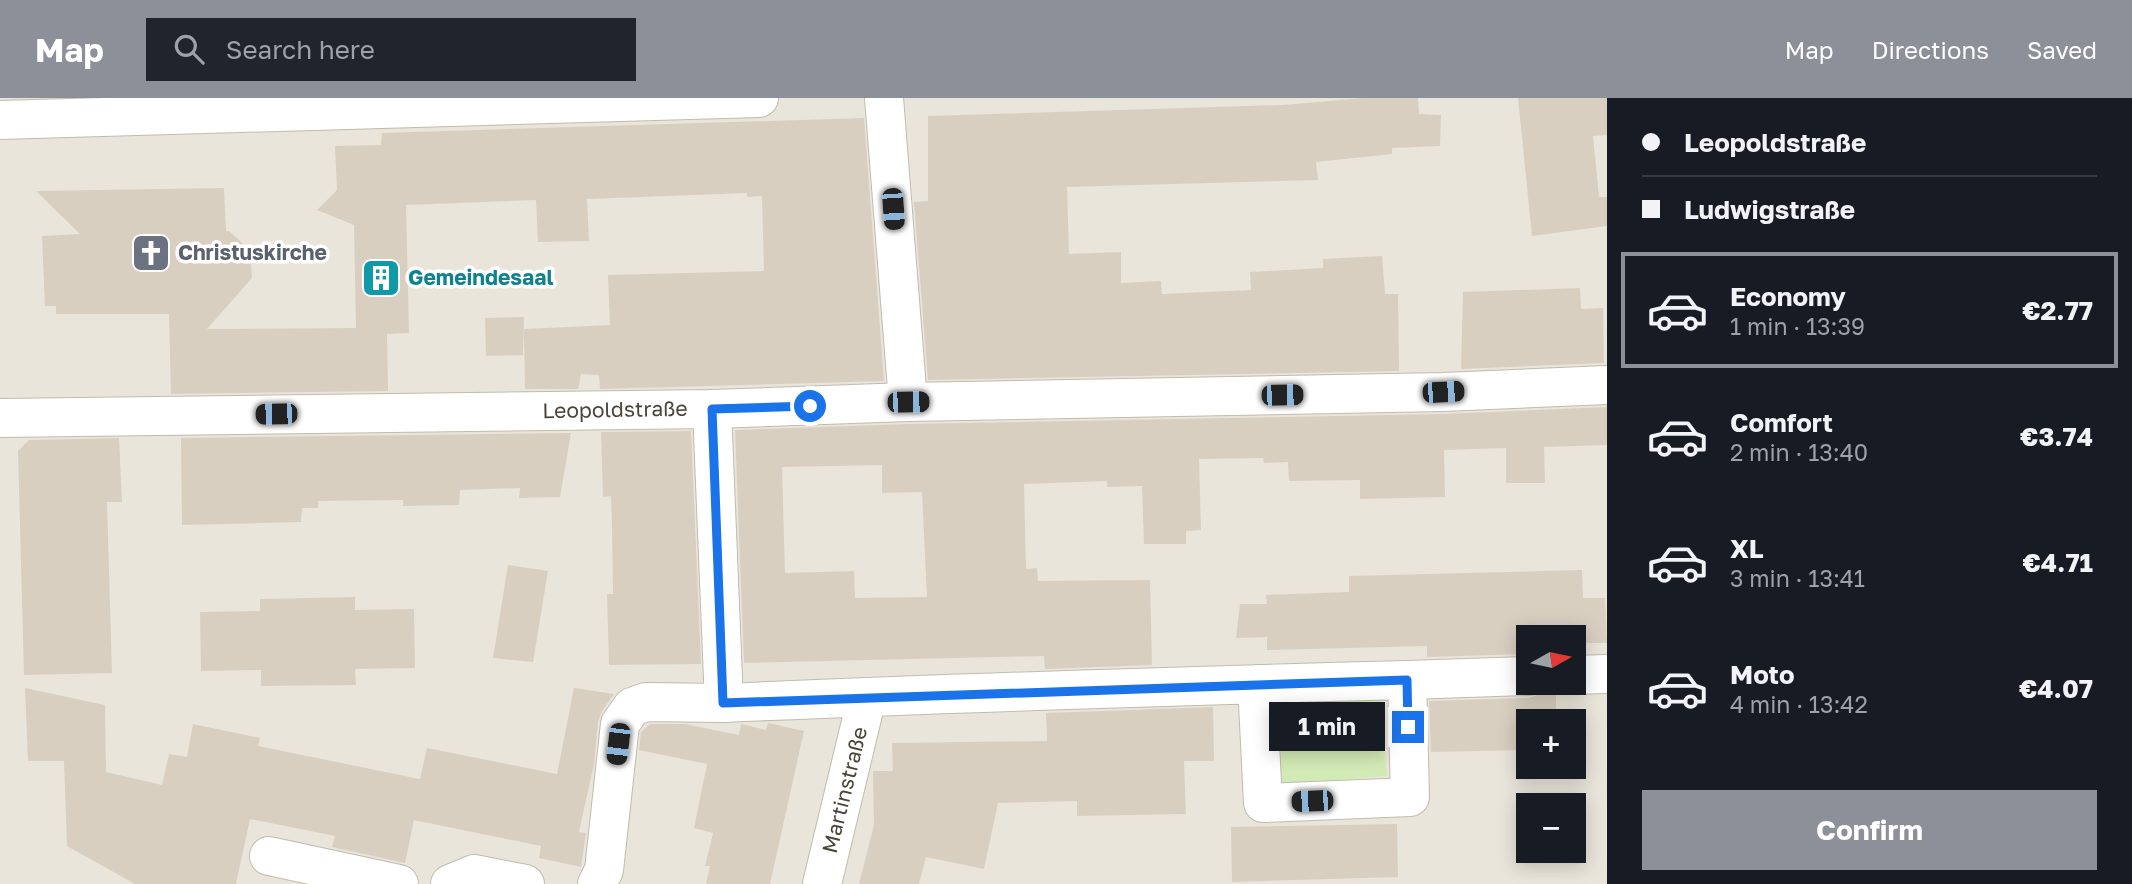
<!DOCTYPE html>
<meta charset="utf-8">
<style>
:root{--surface:#171b24;--page:#20242c;--text:#f1f3f6;--muted:#9ea1a6;--line:#363941;--accent:#8c9099}
body{margin:0;font-family:"Golos Text",sans-serif;background:var(--page);color:var(--text);height:100vh;display:flex;flex-direction:column;font-size:26px;white-space:nowrap}
*{box-sizing:border-box;margin:0}
p{font-size:23px;color:var(--muted)}
.icon{flex:none;width:38px;height:38px;fill:none;stroke:currentColor;stroke-width:2;stroke-linecap:round;stroke-linejoin:round}
.map{position:relative;flex:1;overflow:hidden}
.sheet{display:flex;flex-direction:column;background:var(--surface);width:525px}
.sheet>*{flex:none}
.top-card{display:grid;align-content:center;height:154px;padding:0 35px;background:var(--surface)}
.needle{width:46px;rotate:81deg}
.buttons{position:absolute;left:1516px;top:527px;display:grid;gap:14px}
.buttons a{display:grid;place-items:center;width:70px;height:70px;border-radius:0px;background:var(--surface);box-shadow:0 4px 18px #0003;font-size:35px}
.end{position:absolute;width:32px;height:32px;margin:-16px;border:9px solid #1a73e8;background:#fff;box-shadow:0 0 0 4px #fff}
.from{border-radius:50%}
.bubble{position:absolute;height:49px;border-radius:0px;background:var(--surface);box-shadow:0 4px 18px #0003;font-size:23px;font-weight:700;line-height:49px;text-align:center}
.car{position:absolute;width:21px;height:42px;margin:-21px -10px;border-radius:9px;box-shadow:0 0 5px 2px #0007;background:linear-gradient(#222 24%,#8ab4d8 0 40%,#222 0 76%,#8ab4d8 0 86%,#222 0)}
.top-card b{display:flex;align-items:center;gap:24px;height:66px;font-size:26px}
.top-card b+b{border-top:2px solid var(--line)}
.top-card i{width:18px;height:18px;background:var(--text)}
ul{padding:0;list-style:none}
li{display:flex;align-items:center;gap:21px;height:116px;margin:0 14px 10px;padding:0 21px;border:4px solid transparent;border-radius:0px}
li div{flex:1}
li b{display:block;font-size:26px}
li em{font-style:normal;font-weight:700}
li.selected{border-color:var(--accent)}
li>.icon{width:63px;height:63px;stroke-width:1.5}
.primary-button{display:flex;gap:14px;margin-top:auto;padding:14px 35px}
.primary-button a{flex:1;height:80px;border-radius:0px;background:var(--accent);color:#fff;font-size:28px;font-weight:700;line-height:80px;text-align:center}
header{display:flex;align-items:center;gap:42px;box-sizing:border-box;height:98px;padding:0 35px;background:var(--accent);color:#fff}
header strong{font-size:33px}
nav{display:flex;gap:38px;margin-inline-start:auto;font-size:24px}
.search{width:490px;height:63px;background:var(--page);display:flex;align-items:center;gap:18px;box-sizing:border-box;padding:0 24px;border-radius:0px;color:var(--muted);font-size:26px}
main{display:flex;flex:1;min-height:0}
.map>svg:first-child{display:block}
.residential{fill:#eae5da;fill-rule:evenodd}
.green{fill:#d2eab5}
.building{fill:#d8cfc1;fill-rule:evenodd}
.lines{fill:none;stroke-linecap:round;stroke-linejoin:round}
.minor-casing{stroke:#c2bbae;stroke-width:40}
.minor{stroke:#fff;stroke-width:38}
.route{stroke:#1a73e8;stroke-width:9}
.labels{text-anchor:middle;stroke-width:7;stroke-linejoin:round;paint-order:stroke}
.worship-label{font-size:21px;font-weight:bold;fill:#5b616d;stroke:#fff;text-anchor:start}
.culture-label{font-size:21px;font-weight:bold;fill:#0d838f;stroke:#fff;text-anchor:start}
.street-label{font-size:21px;fill:#4b4439;stroke:#fff}
</style>
<header>
<strong>Map</strong>
<div class="search"><svg class="icon" aria-label="search" viewBox="0 0 24 24"><circle cx="10" cy="10" r="6"/><path d="M15 15l6 6"/></svg>Search here</div>
<nav><a>Map</a><a>Directions</a><a>Saved</a></nav>
</header>
<main>
<div class="map">
<svg width="1607" height="786" viewBox="0 0 1607 786">
<rect width="100%" height="100%" fill="#f6f3ec"/>
<path class="residential" d="M0,0H1607V786H0ZM1528,539H1573V584H1528ZM1528,623H1573V668H1528ZM1528,707H1573V752H1528Z"/>
<path class="green" d="M1381,601L1387,678L1279,687L1273,609Z"/>
<g class="building">
<path d="M1363,0H1418L1419,16L1441,17L1440,48L1392,50V56L1316,64L1318,82L1067,89L1069,156L1121,154V185L1161,183L1162,196L1251,192L1250,174L1323,170V161L1382,158L1385,196H1398L1399,273L928,282L914,104L928,103V18L1283,7Z"/>
<path d="M1518,0H1607V37L1593,38L1599,99H1607V128L1532,138Z"/>
<path d="M864,20L884,283L600,291L599,277L581,276L578,291H525L524,231L610,227L608,177L764,173L762,98L747,99V95L587,101L589,143L538,144L536,102L406,107L409,235L387,236L388,293L171,296L169,216H56V208H45L42,138L80,136L36,93L224,90L226,133H229L250,152L252,180L207,231L356,230L354,127L317,112L337,92L335,48L381,47L382,35Z"/>
<path d="M1580,190L1581,211L1603,210L1604,265L1461,271L1463,194Z"/>
<path d="M524,219L523,257L486,258L485,220Z"/>
<path d="M1607,309V347L1544,349L1545,385H1506V350L1444,352L1445,399L1360,401V382L1289,383L1288,364L1264,365L1263,360L1199,361L1201,432L1186,433V446H1144L1142,388L1107,389V383L1024,386L1026,471L1037,470L1038,483L1150,482L1152,567L1045,571L1044,558L744,565L735,332L909,326L1443,316ZM882,367V395L922,394L927,499L855,500L854,473L785,475L782,369Z"/>
<path d="M691,333L701,566L609,567L607,496H613L612,428L611,398L603,399L601,334Z"/>
<path d="M571,335L560,399L519,400L520,390L460,392L459,407L403,408V402L318,403V410H302L301,424L182,427L181,340Z"/>
<path d="M119,340L122,404H107L112,575L24,577L18,353L29,342Z"/>
<path d="M508,467L548,473L533,564L493,560Z"/>
<path d="M1582,472L1583,500H1605L1607,545H1573V539H1528V556L1427,559V548L1267,552V539L1236,540L1240,506H1267L1266,497L1349,494V478Z"/>
<path d="M355,499V512L414,511L415,570L355,571L356,587L261,588V572L201,573L200,514L260,513V501Z"/>
<path d="M1548,584H1553L1556,590V623H1528V652L1431,654L1429,603L1529,600L1540,596Z"/>
<path d="M25,590L105,607L106,674L162,687L169,656L187,659L193,626L260,640L258,648L420,681L427,650L557,676L574,590L614,596L602,613L598,624L594,666L579,734L586,735L581,769L539,760L541,748L414,722L405,765L332,749L335,738L250,721L236,786H135L67,748L64,663H28Z"/>
<path d="M1213,609L1214,663H1184L1186,716L1077,718V703L998,705L984,771L926,759L919,786H859L874,727L873,673H893L892,645L1047,643L1046,615Z"/>
<path d="M768,625L804,633L770,786H706L710,768H705L713,735L694,730L707,666L639,652L641,634L650,626H685L739,637L741,626L766,632Z"/>
<path d="M1397,726L1398,779L1232,784L1231,729Z"/>
</g>
<g class="lines">
<defs>
<g id="minor">
<path d="M884,0L908,304"/>
<path d="M0,22L759,0"/>
<path d="M712,311L724,605C951,595 1179,588 1407,582L1410,699L1263,705L1257,586"/>
<path d="M0,320L712,311L908,304L1443,294L1607,287"/>
<path d="M1573,577L1607,576"/>
<path d="M1407,582L1528,578"/>
<path d="M269,758L399,786"/>
<path d="M450,786L474,776L525,786"/>
<path d="M597,786L604,772L620,626L632,609L646,604L724,605"/>
<path d="M822,786L867,599"/>
</g>
</defs>
<use href="#minor" class="minor-casing"/>
<use href="#minor" class="minor"/>
</g>
<g class="lines">
<path class="route" d="M810,308L712,311L723,605L1407,582L1408,629"/>
</g>
<defs>
<symbol id="church-square" viewBox="-11 -11 22 22"><rect x="-9" y="-9" width="18" height="18" rx="4" fill="#6b7280" stroke="#fff"/><path d="M-1.2-6h2.4v3.5h3.3v2.4h-3.3V6h-2.4V-.1h-3.3v-2.4h3.3Z" fill="#fff"/></symbol>
<symbol id="building-square" viewBox="-11 -11 22 22"><rect x="-9" y="-9" width="18" height="18" rx="4" fill="#0f9aa8" stroke="#fff"/><path d="M-4-6H4V6H1V3H-1V6H-4ZM-2.5-4.3h1.7v1.8h-1.7ZM.8-4.3h1.7v1.8H.8ZM-2.5-1h1.7V.8h-1.7ZM.8-1h1.7V.8H.8Z" fill="#fff"/></symbol>
</defs>
<g fill-rule="evenodd">
<use href="#church-square" x="129" y="133" width="44" height="44"/>
<use href="#building-square" x="359" y="158" width="44" height="44"/>
</g>
<g class="labels">
<g class="worship-label">
<text x="178" y="162">Christuskirche</text>
</g>
<g class="culture-label">
<text x="408" y="187">Gemeindesaal</text>
</g>
<g class="street-label">
<text transform="translate(615 312) rotate(-1)" y="7">Leopoldstraße</text>
<text transform="translate(845 692) rotate(-76)" y="7">Martinstraße</text>
</g>
</g>
</svg>
<div class="buttons">
<a><svg class="needle" viewBox="-14 -14 28 28"><path d="M0-13l5 13h-10z" fill="#e53935"/><path d="M0 13l5-13h-10z" fill="#9ea1a6"/></svg></a>
<a>+</a>
<a>−</a>
</div>
<i class="end from" style="left:810px;top:308px"></i>
<i class="end" style="left:1408px;top:629px"></i>
<div class="bubble" style="left:1269px;top:604px;width:116px">1 min</div>
<i class="car" style="left:893px;top:111px;rotate:176deg"></i>
<i class="car" style="left:1443px;top:294px;rotate:87deg"></i>
<i class="car" style="left:1282px;top:297px;rotate:89deg"></i>
<i class="car" style="left:908px;top:304px;rotate:89deg"></i>
<i class="car" style="left:276px;top:316px;rotate:269deg"></i>
<i class="car" style="left:618px;top:646px;rotate:187deg"></i>
<i class="car" style="left:1312px;top:703px;rotate:268deg"></i>
</div>
<section class="sheet">
<div class="top-card">
<b><i class="from"></i>Leopoldstraße</b>
<b><i></i>Ludwigstraße</b>
</div>
<ul>
<li class="selected"><svg class="icon" aria-label="car" viewBox="0 0 24 24"><path d="M5 17H2v-5l4-1 3-4h7l3 4 3 1v5h-3M9 17h6M6 11h13"/><circle cx="7" cy="17" r="2"/><circle cx="17" cy="17" r="2"/></svg><div><b>Economy</b><p>1 min · 13:39</p></div><em>€2.77</em></li>
<li><svg class="icon" aria-label="car" viewBox="0 0 24 24"><path d="M5 17H2v-5l4-1 3-4h7l3 4 3 1v5h-3M9 17h6M6 11h13"/><circle cx="7" cy="17" r="2"/><circle cx="17" cy="17" r="2"/></svg><div><b>Comfort</b><p>2 min · 13:40</p></div><em>€3.74</em></li>
<li><svg class="icon" aria-label="car" viewBox="0 0 24 24"><path d="M5 17H2v-5l4-1 3-4h7l3 4 3 1v5h-3M9 17h6M6 11h13"/><circle cx="7" cy="17" r="2"/><circle cx="17" cy="17" r="2"/></svg><div><b>XL</b><p>3 min · 13:41</p></div><em>€4.71</em></li>
<li><svg class="icon" aria-label="car" viewBox="0 0 24 24"><path d="M5 17H2v-5l4-1 3-4h7l3 4 3 1v5h-3M9 17h6M6 11h13"/><circle cx="7" cy="17" r="2"/><circle cx="17" cy="17" r="2"/></svg><div><b>Moto</b><p>4 min · 13:42</p></div><em>€4.07</em></li>
</ul>
<div class="primary-button"><a>Confirm</a></div>
</section>
</main>
